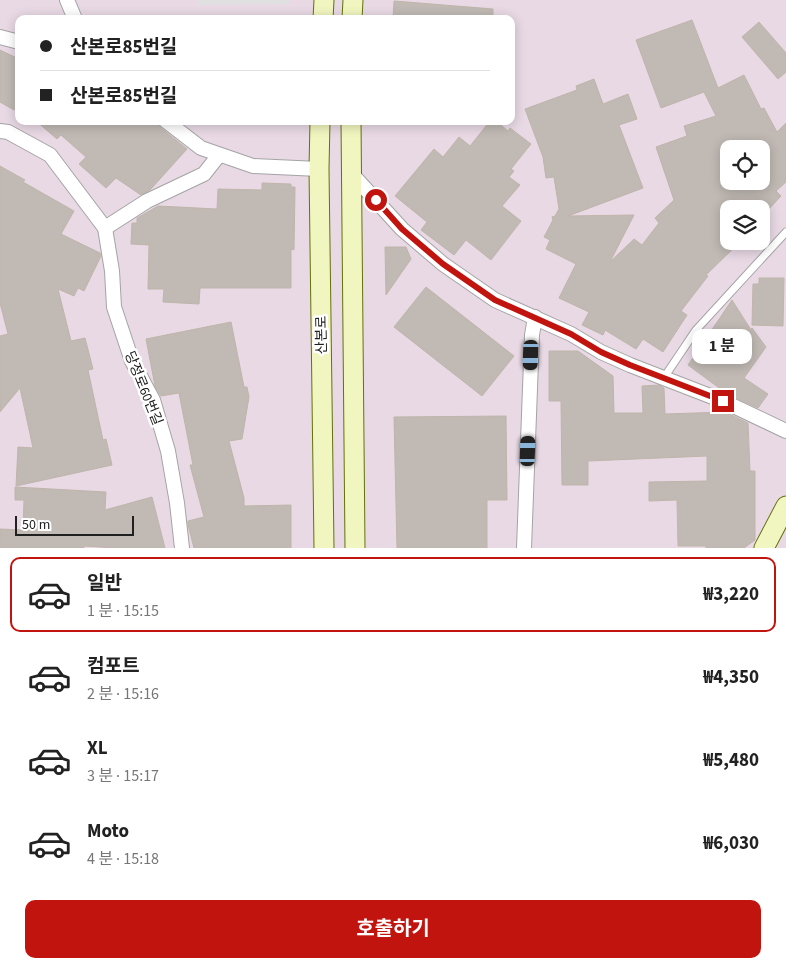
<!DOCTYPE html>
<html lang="ko">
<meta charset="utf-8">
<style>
:root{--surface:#fff;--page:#f2f2f2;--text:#222;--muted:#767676;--line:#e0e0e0;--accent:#c1140e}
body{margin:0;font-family:"Source Sans 3","Noto Sans KR",sans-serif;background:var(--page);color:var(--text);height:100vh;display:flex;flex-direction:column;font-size:19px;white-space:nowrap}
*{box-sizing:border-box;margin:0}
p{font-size:16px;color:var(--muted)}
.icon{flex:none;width:28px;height:28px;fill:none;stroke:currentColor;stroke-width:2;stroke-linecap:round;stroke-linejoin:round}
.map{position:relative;height:548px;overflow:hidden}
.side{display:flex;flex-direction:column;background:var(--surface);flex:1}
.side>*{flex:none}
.hud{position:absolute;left:15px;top:15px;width:500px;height:110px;border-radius:10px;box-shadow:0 2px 12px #0003;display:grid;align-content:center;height:110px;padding:0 25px;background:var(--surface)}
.buttons{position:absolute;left:720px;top:140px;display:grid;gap:10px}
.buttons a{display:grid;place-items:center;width:50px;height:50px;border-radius:10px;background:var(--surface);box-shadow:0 2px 12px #0003;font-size:25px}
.scale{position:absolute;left:15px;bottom:12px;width:119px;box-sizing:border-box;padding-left:5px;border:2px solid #202020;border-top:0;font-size:14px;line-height:18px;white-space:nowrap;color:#202020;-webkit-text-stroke:4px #fff;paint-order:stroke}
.end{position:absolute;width:22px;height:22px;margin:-11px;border:6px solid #c1140e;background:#fff;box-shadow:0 0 0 2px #fff}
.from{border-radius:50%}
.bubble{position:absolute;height:35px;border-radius:10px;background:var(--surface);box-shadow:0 2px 12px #0003;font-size:16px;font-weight:700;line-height:35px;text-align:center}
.car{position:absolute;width:15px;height:30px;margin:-15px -8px;border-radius:6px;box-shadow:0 0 4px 1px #0007;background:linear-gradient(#222 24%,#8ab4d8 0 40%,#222 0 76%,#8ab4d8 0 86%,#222 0)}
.hud b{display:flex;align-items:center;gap:18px;height:48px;font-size:19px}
.hud b+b{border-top:1px solid var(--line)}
.hud i{width:12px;height:12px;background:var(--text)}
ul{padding:9px 0 0;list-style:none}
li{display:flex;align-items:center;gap:15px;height:75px;margin:0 10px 8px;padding:0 15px;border:2px solid transparent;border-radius:10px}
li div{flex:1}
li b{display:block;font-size:19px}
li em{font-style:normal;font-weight:700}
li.on{border-color:var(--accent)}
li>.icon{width:45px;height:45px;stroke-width:1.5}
.button{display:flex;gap:10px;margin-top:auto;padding:10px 25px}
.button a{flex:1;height:58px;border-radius:10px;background:var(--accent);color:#fff;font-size:20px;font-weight:700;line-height:58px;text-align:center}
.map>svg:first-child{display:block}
.industrial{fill:#e8d9e5;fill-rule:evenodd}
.parking{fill:#e0e0e0}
.building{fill:#c0b9b4;stroke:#c0b5aa;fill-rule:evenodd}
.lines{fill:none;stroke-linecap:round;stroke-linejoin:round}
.lane-casing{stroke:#a4a4a4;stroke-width:9}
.street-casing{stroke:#a4a4a4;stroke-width:16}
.secondary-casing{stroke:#63710d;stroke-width:21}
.lane{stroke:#fff;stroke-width:7}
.street{stroke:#fff;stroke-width:14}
.secondary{stroke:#f1f5bf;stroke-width:19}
.route{stroke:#c1140e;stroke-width:6}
.labels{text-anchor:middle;stroke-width:5;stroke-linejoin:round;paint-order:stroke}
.street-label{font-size:14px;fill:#202020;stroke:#fff}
</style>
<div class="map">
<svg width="786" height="548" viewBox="0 0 786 548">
<rect width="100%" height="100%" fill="#f0ede7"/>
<path class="industrial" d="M0,0H786V548H0ZM19,19H511V121H19ZM729,149H761V181H729ZM729,209H761V241H729Z"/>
<path class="parking" d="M198,0H289V4L198,5Z"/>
<g class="building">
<path d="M394,1L493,9V19H393Z"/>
<path d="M692,20L718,88L744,75L761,109L764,108L777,132L786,123V182L776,191L781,196L769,209H729V241H741L706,275L708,276L681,311L687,315L663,352L643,339L636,349L605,330L603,335L582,325L589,312L559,298L576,264L546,249L550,240L544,237L553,220L552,217L555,216L559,209L554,177L546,178L543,157L525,109L577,90L576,86L594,79L603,104L628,94L637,119L619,125L643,188L568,216L634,215L610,262L634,239L642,245L659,223L655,218L674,200L656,147L687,136L684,126L716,116L704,92L661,108L636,40ZM729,149H761V181H729Z"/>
<path d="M759,22L786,53V72L778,79L742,37Z"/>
<path d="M0,50L19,59V102L14,110L0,102Z"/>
<path d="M36,121H157L161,128L187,149L150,190L141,195L116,178L106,188L79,164L86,157L61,135L57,139Z"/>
<path d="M490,121H496L508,131L510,128L531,144L511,169L514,171L509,177L520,185L502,206L521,221L491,260L466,240L454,255L421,230L427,222L395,196L434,149L443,157L459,137L470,146Z"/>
<path d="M0,166L25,180L23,182L74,211L61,234L100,253L101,256L84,291L78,288L74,296L58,289L71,341L85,338L93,369L88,370L103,440L106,439L112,465L16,486L18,447L33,448L20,388L0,412V336L8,334L0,303Z"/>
<path d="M262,183L291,184V187H295L294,250L291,249V288H200L199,304L163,302L164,289H148L149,245L131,244L132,223H137V218L158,206L217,209L218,189L262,190Z"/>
<path d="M385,247H406L411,259L386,295Z"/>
<path d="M759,278H784L783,326L752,325L753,284H759Z"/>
<path d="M426,287L514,356L482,396L394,327Z"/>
<path d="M732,300L751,330L752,328L766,347L744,378L768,394L758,408L726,393L688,365Z"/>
<path d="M231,322L244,387H247L249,397L242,439L229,441L244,498V506L291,505V548H194L188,525V521L204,517L190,465H193L179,393L161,396L155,386L146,339Z"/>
<path d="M549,351H578L613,376L614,413H643L642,386L659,385L664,388L665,414L725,412L748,423L750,471H755V540L744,548H706V546H678L677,500L649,501V482L707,481V456L588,461V485H562L561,401H549Z"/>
<path d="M506,416L507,500H487V548H397L394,417Z"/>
<path d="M15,487L106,492L105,510L152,497L165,548H115L84,546V548H0V529L23,530L24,500H15Z"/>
</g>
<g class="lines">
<defs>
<path id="lane" d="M663,379L696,330L786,232"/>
<g id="street">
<path d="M67,0L75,19"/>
<path d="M0,37L19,42"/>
<path d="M166,121L201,148L253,166L319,169"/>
<path d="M0,131L8,132L50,155L105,228L147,201L204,174L219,155"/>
<path d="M350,172L402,229L443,264L495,300L571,334L601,352L630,365L723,401L786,431"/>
<path d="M105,228L112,271L114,307L132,361L153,400L168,451L177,503L182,548"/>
<path d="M524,548L532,335L535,317"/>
</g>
<g id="secondary">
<path d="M323,19L324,0"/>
<path d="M352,19L353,0"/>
<path d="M320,121L319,169L324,548"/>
<path d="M351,121L355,548"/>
<path d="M764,548L786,506"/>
</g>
</defs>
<use href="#lane" class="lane-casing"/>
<use href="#street" class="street-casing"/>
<use href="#secondary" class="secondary-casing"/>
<use href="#lane" class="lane"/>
<use href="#street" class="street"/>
<use href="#secondary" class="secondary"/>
</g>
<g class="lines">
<path class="route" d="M376,200L402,229L443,264L495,300L571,334L601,352L630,365L723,401"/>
</g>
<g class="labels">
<g class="street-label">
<text transform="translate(321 335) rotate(-91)" y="5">산본로</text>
<text transform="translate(144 388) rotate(68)" y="5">당정로60번길</text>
</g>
</g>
</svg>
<div class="buttons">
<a><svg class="icon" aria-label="locate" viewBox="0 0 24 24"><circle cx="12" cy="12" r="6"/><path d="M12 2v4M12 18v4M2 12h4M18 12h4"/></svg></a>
<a><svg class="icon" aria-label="layers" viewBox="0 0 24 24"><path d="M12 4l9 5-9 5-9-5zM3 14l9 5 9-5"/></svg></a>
</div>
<div class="scale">50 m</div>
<i class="end from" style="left:376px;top:200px"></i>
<i class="end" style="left:723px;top:401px"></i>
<div class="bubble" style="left:692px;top:329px;width:60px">1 분</div>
<i class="car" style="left:531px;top:355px;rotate:182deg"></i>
<i class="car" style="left:528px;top:451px;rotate:2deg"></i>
<div class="hud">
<b><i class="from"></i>산본로85번길</b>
<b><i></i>산본로85번길</b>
</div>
</div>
<section class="side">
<ul>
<li class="on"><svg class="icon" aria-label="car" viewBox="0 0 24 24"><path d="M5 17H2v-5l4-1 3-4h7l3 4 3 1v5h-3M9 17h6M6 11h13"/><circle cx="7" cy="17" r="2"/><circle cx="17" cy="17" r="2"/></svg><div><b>일반</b><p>1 분 · 15:15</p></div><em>₩3,220</em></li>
<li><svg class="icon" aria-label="car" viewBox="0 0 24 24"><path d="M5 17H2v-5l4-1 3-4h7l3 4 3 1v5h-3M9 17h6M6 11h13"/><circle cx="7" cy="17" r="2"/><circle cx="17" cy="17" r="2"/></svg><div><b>컴포트</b><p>2 분 · 15:16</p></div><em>₩4,350</em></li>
<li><svg class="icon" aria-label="car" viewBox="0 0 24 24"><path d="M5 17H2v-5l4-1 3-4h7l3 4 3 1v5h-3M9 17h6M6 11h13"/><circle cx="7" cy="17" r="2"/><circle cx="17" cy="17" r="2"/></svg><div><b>XL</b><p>3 분 · 15:17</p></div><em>₩5,480</em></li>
<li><svg class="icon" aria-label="car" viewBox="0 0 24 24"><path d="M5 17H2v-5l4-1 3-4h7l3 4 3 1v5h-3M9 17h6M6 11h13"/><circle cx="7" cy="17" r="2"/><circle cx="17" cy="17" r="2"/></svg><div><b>Moto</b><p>4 분 · 15:18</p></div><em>₩6,030</em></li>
</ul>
<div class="button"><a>호출하기</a></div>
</section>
